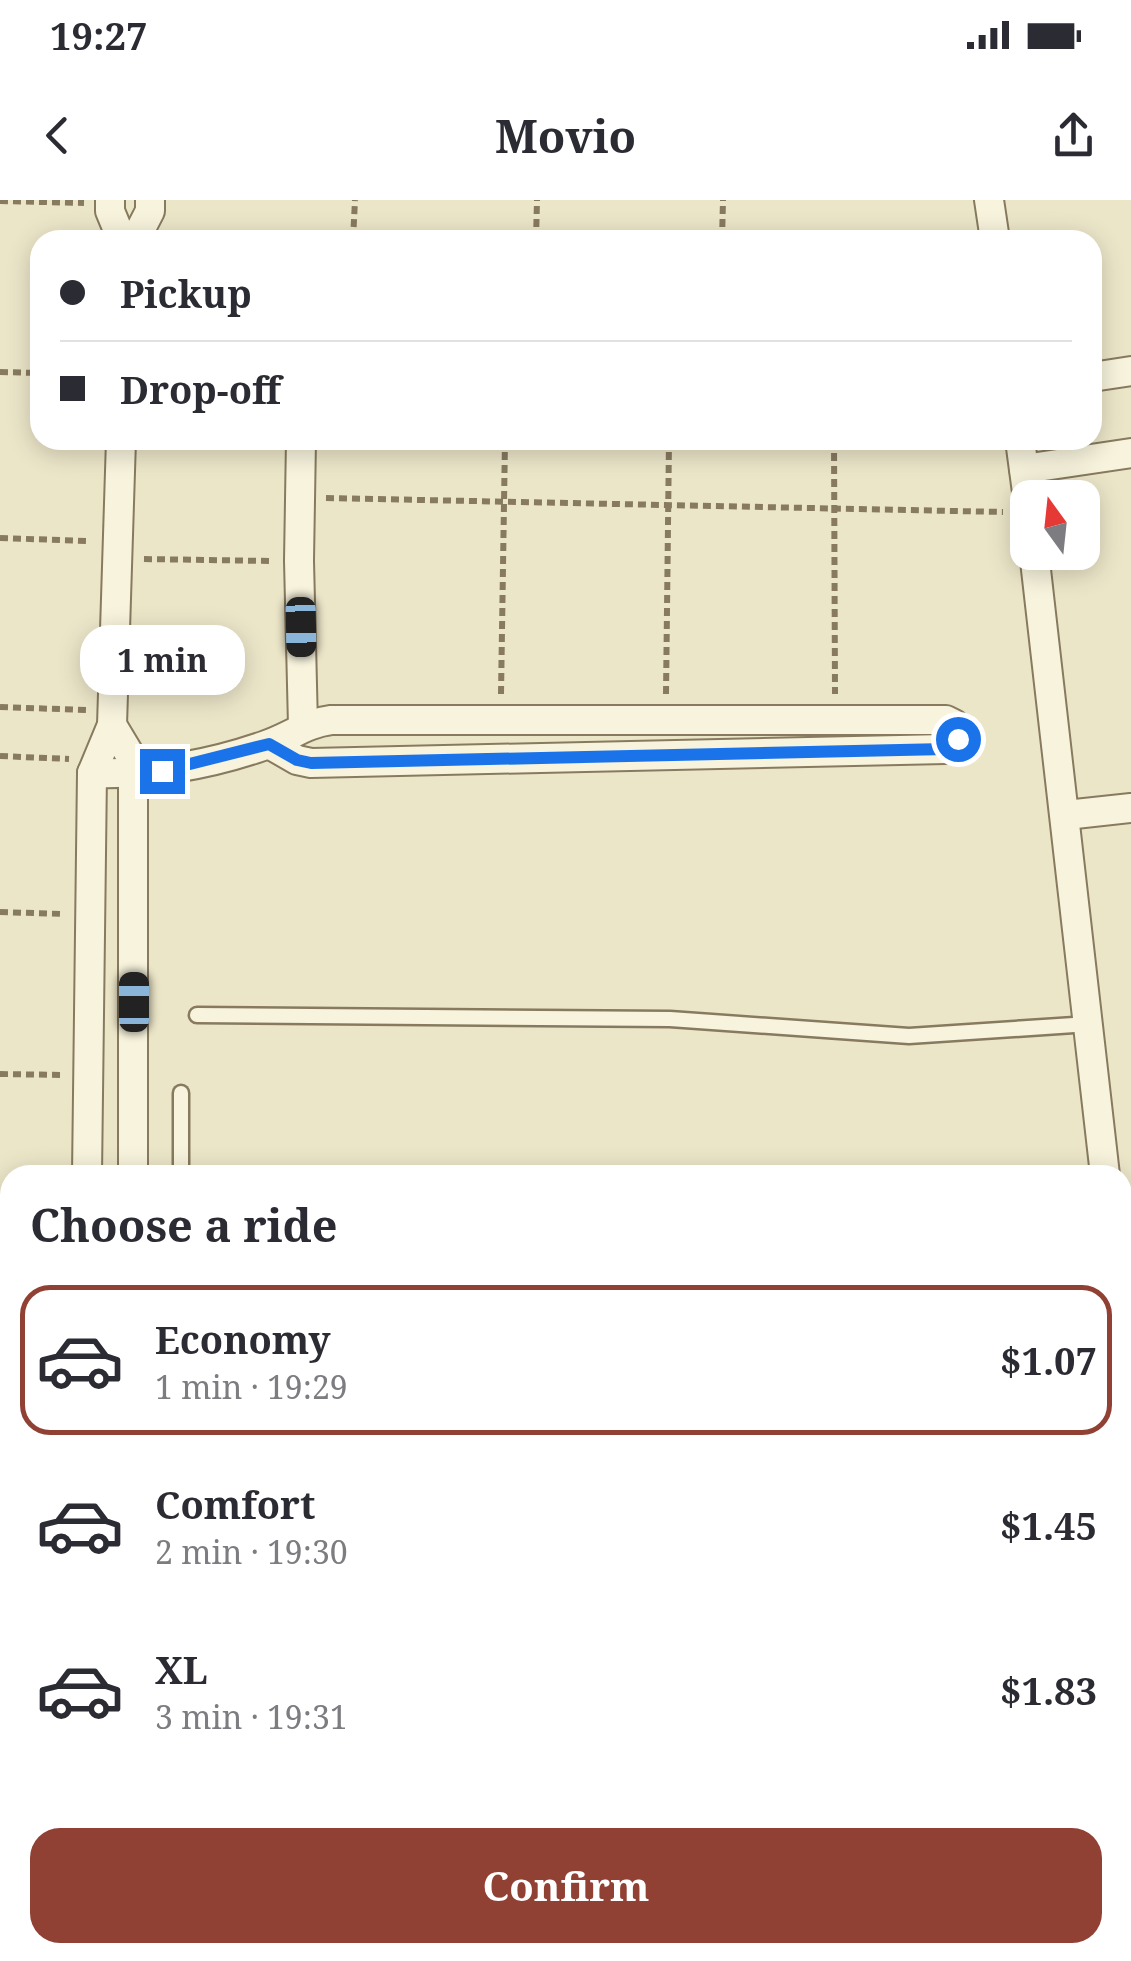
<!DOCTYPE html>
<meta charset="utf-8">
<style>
:root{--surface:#fff;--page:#f2f2f3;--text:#2b2b33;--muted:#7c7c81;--line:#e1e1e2;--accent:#914034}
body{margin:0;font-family:"Noto Serif",serif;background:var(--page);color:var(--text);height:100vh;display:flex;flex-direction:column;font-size:38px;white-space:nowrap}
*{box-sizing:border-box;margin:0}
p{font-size:32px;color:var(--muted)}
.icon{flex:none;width:55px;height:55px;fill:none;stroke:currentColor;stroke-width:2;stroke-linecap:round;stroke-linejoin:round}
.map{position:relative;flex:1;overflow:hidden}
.drawer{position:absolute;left:0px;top:965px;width:1132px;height:798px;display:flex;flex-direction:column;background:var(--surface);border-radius:30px 30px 0 0;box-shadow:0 5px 25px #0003}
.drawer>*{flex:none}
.hud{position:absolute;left:30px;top:30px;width:1072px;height:220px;border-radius:30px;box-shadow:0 5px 25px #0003;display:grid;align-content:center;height:220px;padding:0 30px;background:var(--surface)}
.needle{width:65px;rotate:345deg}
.buttons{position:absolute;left:1010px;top:280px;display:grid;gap:20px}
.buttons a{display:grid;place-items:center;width:90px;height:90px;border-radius:20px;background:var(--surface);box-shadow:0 5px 25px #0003;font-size:50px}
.end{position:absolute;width:45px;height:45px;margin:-22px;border:12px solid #1a73e8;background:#fff;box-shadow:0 0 0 5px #fff}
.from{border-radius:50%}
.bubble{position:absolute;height:70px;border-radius:30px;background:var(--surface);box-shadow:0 5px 25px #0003;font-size:32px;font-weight:700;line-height:70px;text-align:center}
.car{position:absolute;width:30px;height:60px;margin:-30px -15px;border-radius:12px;box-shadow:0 0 8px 2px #0007;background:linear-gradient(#222 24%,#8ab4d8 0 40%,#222 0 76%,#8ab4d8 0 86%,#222 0)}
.hud b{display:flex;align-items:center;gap:35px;height:95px;font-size:38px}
.hud b+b{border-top:2px solid var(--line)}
.hud i{width:25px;height:25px;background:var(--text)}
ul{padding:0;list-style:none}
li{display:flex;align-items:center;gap:30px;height:150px;margin:0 20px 15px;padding:0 10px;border:5px solid transparent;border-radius:30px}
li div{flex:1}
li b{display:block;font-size:38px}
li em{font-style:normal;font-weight:700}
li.selected{border-color:var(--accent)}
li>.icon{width:90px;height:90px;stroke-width:1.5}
h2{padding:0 30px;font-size:45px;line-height:120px}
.primary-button{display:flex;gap:20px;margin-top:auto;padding:20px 30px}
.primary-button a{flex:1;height:115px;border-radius:30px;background:var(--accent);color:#fff;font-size:40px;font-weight:700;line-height:115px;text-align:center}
.status{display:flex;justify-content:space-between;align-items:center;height:70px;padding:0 50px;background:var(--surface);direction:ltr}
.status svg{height:28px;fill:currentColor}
header{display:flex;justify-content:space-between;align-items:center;height:130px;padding:0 30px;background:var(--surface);font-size:45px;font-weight:700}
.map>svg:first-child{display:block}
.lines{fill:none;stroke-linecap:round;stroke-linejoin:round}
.lane-casing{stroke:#877a5f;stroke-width:19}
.street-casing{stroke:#877a5f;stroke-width:32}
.highway-casing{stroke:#554833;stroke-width:58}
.path{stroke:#877a5f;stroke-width:6;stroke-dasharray:8 5;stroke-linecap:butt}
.lane{stroke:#f7f3dc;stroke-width:14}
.street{stroke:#f7f3dc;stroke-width:28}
.highway{stroke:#d3b262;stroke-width:52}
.route{stroke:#1a73e8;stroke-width:12}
</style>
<div class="status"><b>19:27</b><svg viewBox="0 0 49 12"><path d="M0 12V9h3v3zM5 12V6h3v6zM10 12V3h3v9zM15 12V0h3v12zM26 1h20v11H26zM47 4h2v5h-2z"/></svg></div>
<header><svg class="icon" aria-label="back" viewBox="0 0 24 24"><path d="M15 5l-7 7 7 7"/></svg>Movio<svg class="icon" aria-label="share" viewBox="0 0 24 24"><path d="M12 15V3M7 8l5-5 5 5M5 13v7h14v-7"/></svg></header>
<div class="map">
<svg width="1131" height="1761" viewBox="0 0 1131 1761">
<rect width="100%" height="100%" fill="#ece6c9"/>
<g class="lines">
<defs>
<g id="lane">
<path d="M197,815L670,819L909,836L1089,824"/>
<path d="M181,975V893"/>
</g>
<g id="street">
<path d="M110,0V11L122,40"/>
<path d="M989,0L995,40"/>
<path d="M135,40L150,11V0"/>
<path d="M1092,177L1131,171"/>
<path d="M301,240L299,361L303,526"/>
<path d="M1020,240L1028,300"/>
<path d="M1024,269L1131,253"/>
<path d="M1034,352L1105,975"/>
<path d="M112,525L130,555L133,574V975"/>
<path d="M92,573C152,575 209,565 266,545C290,537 306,523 331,520H946L954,524L958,539L946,549L311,563L297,560L269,544"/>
<path d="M1066,615L1131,608"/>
<path d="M87,975L92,573L112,525L121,240"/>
<path d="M1122,1144L1131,1225"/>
<path d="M1122,1259L1131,1258"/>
<path d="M0,1376L10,1375"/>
<path d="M0,1409L10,1407"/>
</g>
<g id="highway">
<path d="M1122,1356L1131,1355"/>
<path d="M0,1509L10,1508"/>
<path d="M1122,1515L1131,1514"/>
<path d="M1122,1602L1131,1601"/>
<path d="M0,1656L10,1655"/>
<path d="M0,1742L10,1741"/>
<path d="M1095,1761L1131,1757"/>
</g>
</defs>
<use href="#lane" class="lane-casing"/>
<use href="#street" class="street-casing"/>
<use href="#highway" class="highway-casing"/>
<g class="path">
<path d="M0,1L84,3"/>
<path d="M353,40L355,0"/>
<path d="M536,40L537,0"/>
<path d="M722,40L723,0"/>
<path d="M0,172L40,173"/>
<path d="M834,240L835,494"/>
<path d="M326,298L1003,312"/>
<path d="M0,338L89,341"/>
<path d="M144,359L271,361"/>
<path d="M501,494L505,240"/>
<path d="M666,494L669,240"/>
<path d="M0,507L86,510"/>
<path d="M0,556L69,559"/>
<path d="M0,712L64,714"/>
<path d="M0,874L64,875"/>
<path d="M0,1033H10"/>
<path d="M0,1191H10"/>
<path d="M71,1752L72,1761"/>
</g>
<use href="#lane" class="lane"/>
<use href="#street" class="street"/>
<use href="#highway" class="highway"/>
</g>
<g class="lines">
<path class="route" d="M162,571L269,544L297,560L311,563L946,549L954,546L958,539"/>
</g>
</svg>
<div class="buttons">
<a><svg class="needle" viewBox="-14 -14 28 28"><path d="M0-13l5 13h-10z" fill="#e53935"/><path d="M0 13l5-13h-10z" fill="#7c7c81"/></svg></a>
</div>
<i class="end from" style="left:958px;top:539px"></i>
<i class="end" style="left:162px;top:571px"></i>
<div class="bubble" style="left:80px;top:425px;width:165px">1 min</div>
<i class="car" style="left:301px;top:427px;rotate:179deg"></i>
<i class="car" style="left:134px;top:802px;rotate:0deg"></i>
<div class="hud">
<b><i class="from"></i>Pickup</b>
<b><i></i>Drop-off</b>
</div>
<section class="drawer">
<h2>Choose a ride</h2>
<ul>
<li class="selected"><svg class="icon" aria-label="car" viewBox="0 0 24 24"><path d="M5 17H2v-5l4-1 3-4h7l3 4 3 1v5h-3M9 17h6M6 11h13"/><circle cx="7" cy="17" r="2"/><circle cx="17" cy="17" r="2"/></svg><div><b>Economy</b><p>1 min · 19:29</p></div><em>$1.07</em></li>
<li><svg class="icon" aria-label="car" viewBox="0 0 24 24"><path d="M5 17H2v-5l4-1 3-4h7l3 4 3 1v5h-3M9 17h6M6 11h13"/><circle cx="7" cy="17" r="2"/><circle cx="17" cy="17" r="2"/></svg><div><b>Comfort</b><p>2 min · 19:30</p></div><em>$1.45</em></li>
<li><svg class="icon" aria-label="car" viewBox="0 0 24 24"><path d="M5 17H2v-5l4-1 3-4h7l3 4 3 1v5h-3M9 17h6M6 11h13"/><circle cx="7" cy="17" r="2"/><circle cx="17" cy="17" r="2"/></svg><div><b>XL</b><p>3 min · 19:31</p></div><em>$1.83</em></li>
</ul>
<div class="primary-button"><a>Confirm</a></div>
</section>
</div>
